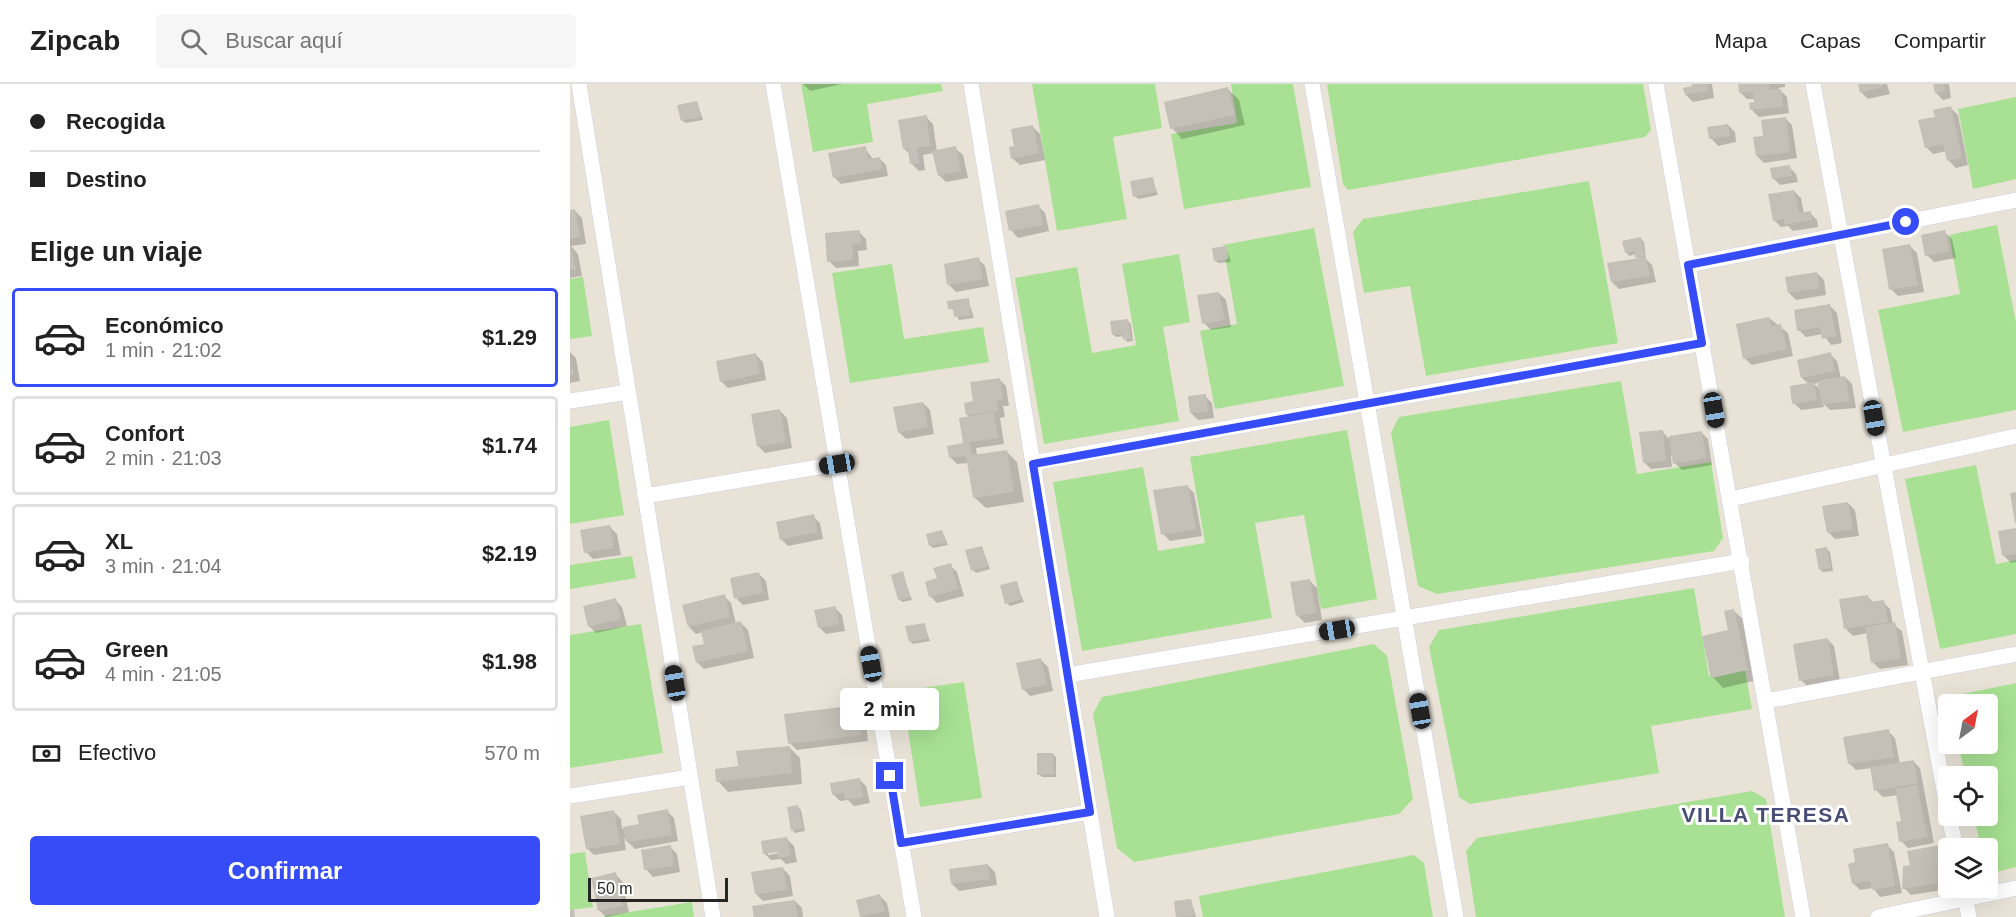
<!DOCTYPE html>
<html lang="es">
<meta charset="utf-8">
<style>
:root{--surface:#fff;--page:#f6f6f6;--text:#222;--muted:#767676;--line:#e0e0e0;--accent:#364cf8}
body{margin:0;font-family:Helvetica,sans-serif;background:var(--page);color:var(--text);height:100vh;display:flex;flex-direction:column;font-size:22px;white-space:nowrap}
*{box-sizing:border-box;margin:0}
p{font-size:20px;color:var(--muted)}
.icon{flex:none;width:33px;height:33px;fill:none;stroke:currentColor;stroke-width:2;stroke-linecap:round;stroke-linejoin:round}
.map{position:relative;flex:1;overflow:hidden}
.details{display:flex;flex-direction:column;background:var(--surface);width:570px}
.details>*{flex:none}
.hud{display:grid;align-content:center;height:132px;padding:0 30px;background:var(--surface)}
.needle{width:39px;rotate:32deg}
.controls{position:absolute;left:1368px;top:610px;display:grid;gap:12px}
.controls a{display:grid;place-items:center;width:60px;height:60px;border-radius:6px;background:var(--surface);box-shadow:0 6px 24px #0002;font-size:30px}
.scale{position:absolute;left:18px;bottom:15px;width:140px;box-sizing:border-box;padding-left:6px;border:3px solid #262626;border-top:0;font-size:16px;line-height:21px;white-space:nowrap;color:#262626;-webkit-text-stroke:4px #fff;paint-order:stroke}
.end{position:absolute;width:27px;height:27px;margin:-14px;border:8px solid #364cf8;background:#fff;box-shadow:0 0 0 3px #fff}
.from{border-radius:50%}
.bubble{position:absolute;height:42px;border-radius:6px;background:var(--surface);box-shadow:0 6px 24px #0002;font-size:20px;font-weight:800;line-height:42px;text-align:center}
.car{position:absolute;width:18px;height:36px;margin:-18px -9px;border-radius:8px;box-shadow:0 0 4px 2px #0007;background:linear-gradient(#222 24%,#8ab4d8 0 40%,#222 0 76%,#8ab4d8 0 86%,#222 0)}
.hud b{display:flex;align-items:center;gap:21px;height:57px;font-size:22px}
.hud b+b{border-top:2px solid var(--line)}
.hud i{width:15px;height:15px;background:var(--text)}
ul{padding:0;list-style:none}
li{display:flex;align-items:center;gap:18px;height:99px;margin:0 12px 9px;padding:0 18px;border:3px solid var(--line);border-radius:6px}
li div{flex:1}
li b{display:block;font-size:22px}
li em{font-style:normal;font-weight:800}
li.active{border-color:var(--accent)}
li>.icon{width:54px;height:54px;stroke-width:1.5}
h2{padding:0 30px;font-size:27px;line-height:72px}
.pay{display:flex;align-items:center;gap:15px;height:66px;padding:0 30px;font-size:22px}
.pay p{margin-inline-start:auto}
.action{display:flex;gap:12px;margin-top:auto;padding:12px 30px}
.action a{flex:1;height:69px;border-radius:6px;background:var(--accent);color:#fff;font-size:24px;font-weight:800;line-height:69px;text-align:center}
header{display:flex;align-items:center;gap:36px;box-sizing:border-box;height:84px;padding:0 30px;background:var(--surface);border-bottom:2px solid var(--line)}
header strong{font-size:28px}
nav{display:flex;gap:33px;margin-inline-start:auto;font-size:21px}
.search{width:420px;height:54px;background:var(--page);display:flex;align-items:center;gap:15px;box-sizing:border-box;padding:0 21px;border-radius:6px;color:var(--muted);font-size:22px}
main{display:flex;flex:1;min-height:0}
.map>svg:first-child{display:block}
.green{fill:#a8e193}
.shadow{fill:#0003;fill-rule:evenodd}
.building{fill:#c4c0b7}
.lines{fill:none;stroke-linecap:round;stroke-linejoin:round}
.minor-casing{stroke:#cdcfe0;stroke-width:16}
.minor{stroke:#fff;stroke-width:15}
.route{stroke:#364cf8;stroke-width:8}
.labels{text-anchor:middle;stroke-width:6;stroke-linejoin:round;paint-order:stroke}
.district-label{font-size:21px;font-weight:bold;letter-spacing:1.5px;fill:#484d76;stroke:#fff}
</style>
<header>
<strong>Zipcab</strong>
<div class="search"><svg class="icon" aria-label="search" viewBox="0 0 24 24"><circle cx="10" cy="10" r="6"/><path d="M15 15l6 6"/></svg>Buscar aquí</div>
<nav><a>Mapa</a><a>Capas</a><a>Compartir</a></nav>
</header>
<main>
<section class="details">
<div class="hud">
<b><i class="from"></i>Recogida</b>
<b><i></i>Destino</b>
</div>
<h2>Elige un viaje</h2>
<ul>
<li class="active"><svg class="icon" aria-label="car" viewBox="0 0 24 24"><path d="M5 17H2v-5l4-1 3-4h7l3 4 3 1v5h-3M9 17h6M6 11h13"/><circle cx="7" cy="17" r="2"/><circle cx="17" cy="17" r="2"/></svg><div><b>Económico</b><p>1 min · 21:02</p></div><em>$1.29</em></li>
<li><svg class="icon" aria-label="car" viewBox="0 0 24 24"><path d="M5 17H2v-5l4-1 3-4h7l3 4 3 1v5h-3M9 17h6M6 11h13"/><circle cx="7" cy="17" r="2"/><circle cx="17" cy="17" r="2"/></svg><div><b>Confort</b><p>2 min · 21:03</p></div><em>$1.74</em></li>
<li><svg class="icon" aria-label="car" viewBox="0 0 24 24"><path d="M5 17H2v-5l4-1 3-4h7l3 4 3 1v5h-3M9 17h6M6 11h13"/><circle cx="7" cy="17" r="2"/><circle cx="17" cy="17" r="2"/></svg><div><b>XL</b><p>3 min · 21:04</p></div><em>$2.19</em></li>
<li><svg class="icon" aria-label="car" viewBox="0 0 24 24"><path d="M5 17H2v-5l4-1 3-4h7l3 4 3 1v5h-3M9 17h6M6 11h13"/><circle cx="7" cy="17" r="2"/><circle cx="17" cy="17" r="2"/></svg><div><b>Green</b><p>4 min · 21:05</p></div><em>$1.98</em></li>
</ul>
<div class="pay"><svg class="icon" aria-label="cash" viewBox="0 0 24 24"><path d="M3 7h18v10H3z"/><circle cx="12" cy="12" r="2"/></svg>Efectivo<p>570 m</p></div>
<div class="action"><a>Confirmar</a></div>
</section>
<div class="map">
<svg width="1446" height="833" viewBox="0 0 1446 833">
<rect width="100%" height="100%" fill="#e9e3d7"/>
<g class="green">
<path d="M231,0H371L373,7L297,20L303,58L243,68Z"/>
<path d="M462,0H585L592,44L543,53L557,135L487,147Z"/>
<path d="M661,0H723L741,103L614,125L601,50L667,39Z"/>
<path d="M757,0H1073L1081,46L1075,53L778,106L773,100Z"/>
<path d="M1446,13V95L1403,105L1388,25Z"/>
<path d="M1019,97L1048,259L856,292L840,202L794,209L783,148L793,135Z"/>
<path d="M1427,141L1446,239V326L1333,348L1308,226L1390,210L1379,151Z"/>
<path d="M744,144L774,302L645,325L630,247L667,240L653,161Z"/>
<path d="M609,170L620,238L593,243L609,337L474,360L445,194L507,183L522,269L566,261L552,180Z"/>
<path d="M322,180L334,255L413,243L419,278L280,299L262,189Z"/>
<path d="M13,193L22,252L0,255V195Z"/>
<path d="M1051,297L1067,390L1141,378L1153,454L1144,467L867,510L848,502L821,349L829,333Z"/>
<path d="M39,336L54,431L0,440V343Z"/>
<path d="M777,346L807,515L751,525L734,431L685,439L702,534L512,567L483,398L573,383L588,467L635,459L620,373Z"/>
<path d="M1406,381L1426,480L1446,476V550L1370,565L1335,395Z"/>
<path d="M62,472L66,494L0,505V481Z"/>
<path d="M1124,504L1139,592L1175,586L1182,625L1081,642L1089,689L900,720L889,713L859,563L869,546Z"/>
<path d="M71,540L93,669L0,684V551Z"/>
<path d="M804,560L817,572L843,715L829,730L564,778L547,764L523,630L532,613Z"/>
<path d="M394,598L412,714L350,723L332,607Z"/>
<path d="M1446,599V783L1418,790V765H1411L1404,732H1418V693H1396L1388,660H1418V621H1380L1378,613Z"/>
<path d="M1182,707L1196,715L1215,833H906L896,767L907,754Z"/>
<path d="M15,768L23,823L0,826V770Z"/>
<path d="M844,771L854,779L863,833H633L629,812Z"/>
<path d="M122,818L124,833H34V832Z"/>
</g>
<g class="shadow">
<path d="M233,0H272L240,7Z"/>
<path d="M1123,0H1142L1144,14L1123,18L1116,11L1124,4Z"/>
<path d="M1169,0H1215V3L1208,4L1217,13L1219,29L1189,33L1182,26L1185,15H1177L1170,8Z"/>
<path d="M1289,0H1317L1320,10L1298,15L1291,8Z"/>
<path d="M1365,0H1379L1381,14L1373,16L1366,9Z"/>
<path d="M658,5L669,16L675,41L612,55L602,44Z"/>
<path d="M127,18L133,36L115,39L112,36Z"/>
<path d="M1381,24L1388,31L1398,81L1386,84L1379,77L1377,67L1363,70L1356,63L1367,34Z"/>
<path d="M356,33L363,40L367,68L385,64L393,71L398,94L376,98L369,91L364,69L353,71L355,86L349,87L342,80L340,70L334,65Z"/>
<path d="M1215,34L1222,41L1227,74L1194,79L1187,72L1195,53Z"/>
<path d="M1158,41L1165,48L1166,58L1148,62L1141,54Z"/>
<path d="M463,43L470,50L475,76L450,81L442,74L446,63Z"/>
<path d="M295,64L303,75L309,74L316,81L318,92L271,100L264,93Z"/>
<path d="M1219,83L1226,90L1228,98L1210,101L1203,94Z"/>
<path d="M582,94L588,111L568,115L565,112Z"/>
<path d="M1224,107L1231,114L1234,130L1240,129L1247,136L1248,143L1223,147L1218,142L1211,143L1204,136Z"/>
<path d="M468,122L475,129L479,147L448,154L441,146Z"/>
<path d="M5,127L12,134L16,160L1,162L8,170L12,192L0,194V128Z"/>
<path d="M289,148L296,155L297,166L288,167L289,182L266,184L259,177Z"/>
<path d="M1374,148L1382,155L1386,174L1364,178L1357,171Z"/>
<path d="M1071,155L1074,158L1076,175L1082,181L1086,198L1049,205L1042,198L1069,175L1066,170L1059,172L1056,168Z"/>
<path d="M1340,162L1347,169L1354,208L1328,212L1321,205Z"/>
<path d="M656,164L661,178L648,179L645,176Z"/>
<path d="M408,175L415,182L419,202L386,208L379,201Z"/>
<path d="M1247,189L1254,196L1256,211L1226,216L1219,209Z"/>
<path d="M649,209L656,216L661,243L641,246L634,239Z"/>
<path d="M398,215L404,234L389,236L385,227L379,224Z"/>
<path d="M1260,222L1267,229L1272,259L1261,261L1253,250L1236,253L1229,246Z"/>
<path d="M1199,234L1218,249L1223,272L1182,281L1174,274Z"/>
<path d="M558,237L561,240L563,257L557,258L554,252L546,253L543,250Z"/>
<path d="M0,268L6,274L10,297L0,299Z"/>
<path d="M1260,270L1267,277L1271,294L1275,293L1282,300L1286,324L1260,326L1253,319L1254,323L1231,326L1224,319L1239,300L1232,294ZM1249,298L1251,306L1244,300Z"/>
<path d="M186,271L193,278L196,296L158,304L151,297Z"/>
<path d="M429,295L436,302L439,322H433L435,333L430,334L434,360L406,364L407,372L436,367L447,378L454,418L416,424L405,414L399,379L387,380L380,373L395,361L400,333L397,331L405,319Z"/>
<path d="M635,312L642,319L644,334L628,336L621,329Z"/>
<path d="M353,319L360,326L364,350L336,355L329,348Z"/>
<path d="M210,327L217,334L222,364L195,369L188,362Z"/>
<path d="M1092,347L1098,354L1131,348L1138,355L1142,381L1112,386L1105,379L1103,371L1101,372L1102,383L1081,385L1074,378Z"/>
<path d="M617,402L624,409L632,452L600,457L593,450Z"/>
<path d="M1278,419L1285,426L1289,452L1265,455L1258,448Z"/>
<path d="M243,432L250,439L253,455L218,462L211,455Z"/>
<path d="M40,443L47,450L51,471L23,475L16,468Z"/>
<path d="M1446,446V478L1441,479L1434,472Z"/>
<path d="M372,447L378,461L363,464L360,461Z"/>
<path d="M412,463L420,485L406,489L403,486Z"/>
<path d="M1257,465L1260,468L1263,487L1253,488L1250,485Z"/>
<path d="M380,481L387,488L394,512L367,519L360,512Z"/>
<path d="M332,489L342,516L332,518L329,515Z"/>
<path d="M189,490L196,497L199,516L173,521L166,514Z"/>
<path d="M740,497L747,504L752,536L735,539L728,532Z"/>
<path d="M446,499L454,518L440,522L437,519Z"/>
<path d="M154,512L161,519L166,540L171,539L178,546L184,574L134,585L127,578L136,561L133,548L126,550L119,543Z"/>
<path d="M1297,512L1304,519L1313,518L1320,525L1323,540L1332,547L1338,581L1310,585L1302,578L1297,549L1283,552L1276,545Z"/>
<path d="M45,516L52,523L57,542L26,549L19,542Z"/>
<path d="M265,524L272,531L275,547L256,550L249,543Z"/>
<path d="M1164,527L1175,537L1188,596L1153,604L1143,593L1160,547Z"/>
<path d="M354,540L360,557L343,560L340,557Z"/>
<path d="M1257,555L1264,562L1270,597L1238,603L1231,596Z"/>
<path d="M471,576L478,583L483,607L460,612L453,605Z"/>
<path d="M288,623L295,630L298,657L227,666L220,659Z"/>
<path d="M1318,647L1325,654L1330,680L1343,677L1350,684L1364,759L1338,764L1331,757L1332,738L1328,711L1313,713L1306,706L1302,684L1286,686L1279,679Z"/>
<path d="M219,663L230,674L232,700L158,708L148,697L170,684Z"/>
<path d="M483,670L486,673V693H472L469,690Z"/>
<path d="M289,695L296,702L300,719L284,722L278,716L270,717L263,710Z"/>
<path d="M228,723L231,726L235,747L225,749L222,746Z"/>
<path d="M97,727L104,734L108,757L65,765L54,754L56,766L24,771L17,764L44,728L51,735L52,745L71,742Z"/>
<path d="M217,755L224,762L227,778L216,780L211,775L201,776L194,769ZM198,768H215L198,771Z"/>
<path d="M1317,761L1324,768L1332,809L1310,813L1303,804L1290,806L1283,799L1287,780Z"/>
<path d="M100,763L107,770L110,788L83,793L76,785Z"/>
<path d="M1370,763L1377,770L1378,777V804H1384L1341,811L1334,804Z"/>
<path d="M418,781L425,788L427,801L389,807L382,800Z"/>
<path d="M213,785L220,792L223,812L193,817L186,810Z"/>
<path d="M45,790L52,797L59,828L36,833L29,826Z"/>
<path d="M310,812L317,819L320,833H292L288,818Z"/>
<path d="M621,816L626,833H608L605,819Z"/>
<path d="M225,817L232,824L233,833H185Z"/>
</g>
<g class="building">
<path d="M1122,0H1137L1138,7L1115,11L1113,4L1122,2Z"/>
<path d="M1168,0H1199L1200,6L1211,5L1213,23L1180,26L1179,19L1184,18L1183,8L1169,9Z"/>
<path d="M1288,0H1313V3L1290,9Z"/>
<path d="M1363,0H1374L1375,8L1365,9Z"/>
<path d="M658,3L665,31L600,45L594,18Z"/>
<path d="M127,17L131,33L111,37L107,21Z"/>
<path d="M1381,22L1392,74L1377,77L1373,60L1355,64L1348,36L1365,33L1363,26Z"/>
<path d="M357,31L360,62L347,64L349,79L340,80L338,65H333L328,36Z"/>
<path d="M1216,33L1220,68L1186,72L1183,53L1193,52L1191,36Z"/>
<path d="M1158,40L1160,52L1139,55L1137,43Z"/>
<path d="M463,41L469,69L441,75L439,63L444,62L441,45Z"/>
<path d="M296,62L298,75L310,73L312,85L263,94L258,69Z"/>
<path d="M386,62L391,87L368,92L362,67Z"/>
<path d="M1220,81L1222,92L1202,95L1200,84Z"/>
<path d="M583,93L586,108L563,113L560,97Z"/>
<path d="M1224,106L1229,129L1241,127L1242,136L1215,141L1214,135L1203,137L1198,110Z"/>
<path d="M469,120L473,141L439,147L435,127Z"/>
<path d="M5,125L10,153L0,155V126Z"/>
<path d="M290,146L291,159L282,160L283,176L257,178L255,149Z"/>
<path d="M1375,146L1379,167L1355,172L1351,151Z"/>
<path d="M1071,153L1075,172L1065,174L1064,167L1055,169L1052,157Z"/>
<path d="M0,160L6,186H0Z"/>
<path d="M1340,160L1348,201L1319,206L1312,165Z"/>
<path d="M657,162L658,175L644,177L642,164Z"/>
<path d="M409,173L413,195L377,201L374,180Z"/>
<path d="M1076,173L1080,192L1041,198L1037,179Z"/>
<path d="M1247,188L1250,204L1218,209L1215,193Z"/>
<path d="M649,208L655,236L632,240L627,211Z"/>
<path d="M399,214L401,231L384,233L383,225H378L377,217Z"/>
<path d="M1260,220L1266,252L1252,255L1250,243L1227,247L1224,226Z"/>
<path d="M1199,233L1201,242L1211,240L1217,265L1173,275L1166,240Z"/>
<path d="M558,235L561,255L553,256L552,250L542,251L540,237Z"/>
<path d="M1261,268L1265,287L1231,294L1227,276Z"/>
<path d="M186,269L190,290L150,298L146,277Z"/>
<path d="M0,276L4,290L0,291Z"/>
<path d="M1275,292L1280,318L1252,320L1247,297Z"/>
<path d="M430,294L433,315L427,316L429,327L396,331L394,319L403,317L400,298Z"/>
<path d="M1244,298L1247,316L1222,320L1220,302Z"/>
<path d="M636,310L638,328L620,329L618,312Z"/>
<path d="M353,318L358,343L328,349L323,323Z"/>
<path d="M210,325L216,358L187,363L181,330Z"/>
<path d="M424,328L428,354L400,358L402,371L437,366L444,408L403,414L396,372L379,374L377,362L393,359L389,334Z"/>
<path d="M1093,346L1096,377L1073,379L1069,348Z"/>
<path d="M1132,347L1136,374L1103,380L1099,352Z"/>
<path d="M618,401L626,445L591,451L583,406Z"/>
<path d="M1446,408V439H1445L1440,409Z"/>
<path d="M1278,418L1283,445L1257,449L1252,422Z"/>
<path d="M244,430L247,448L210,456L206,438Z"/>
<path d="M40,441L44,464L14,469L10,446Z"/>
<path d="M1446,444V470L1432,472L1428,447Z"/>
<path d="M372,446L376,458L359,462L356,450Z"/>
<path d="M412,462L418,482L401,487L395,466Z"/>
<path d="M1257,463L1261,484L1249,486L1245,465Z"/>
<path d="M381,479L388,505L359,513L355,498L367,494L363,484Z"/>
<path d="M333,487L340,513L328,516L321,491Z"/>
<path d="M189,488L193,509L164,515L160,494Z"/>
<path d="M740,495L746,529L726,532L720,498Z"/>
<path d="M447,497L452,515L435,520L430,501Z"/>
<path d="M155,510L160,533L118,543L112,521Z"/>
<path d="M1298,511L1299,518L1314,516L1318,538L1274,545L1269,515Z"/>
<path d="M46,514L51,535L18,543L13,522Z"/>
<path d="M266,522L269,540L248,544L244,526Z"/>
<path d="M1164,525L1178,586L1141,594L1132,552L1158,546L1154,527Z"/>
<path d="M171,537L178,567L126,579L122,562L134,560L131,547Z"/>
<path d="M1325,538L1331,574L1301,579L1295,543Z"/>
<path d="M355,539L358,555L339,558L335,542Z"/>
<path d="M1258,554L1264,591L1229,597L1223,560Z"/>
<path d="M471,574L477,600L452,606L446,579Z"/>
<path d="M288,621L292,651L218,660L214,630Z"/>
<path d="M1319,645L1324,673L1278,680L1273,653Z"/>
<path d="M220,662L222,689L146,698L145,685L168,682L166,667Z"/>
<path d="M467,669H483L484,690L467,691Z"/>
<path d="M1344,676L1348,699L1304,707L1300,683Z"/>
<path d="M290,694L293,713L275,716L274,709L262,711L260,699Z"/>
<path d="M1347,701L1358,753L1329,758L1326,738L1331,737L1325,705Z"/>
<path d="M228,721L233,744L221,747L217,723Z"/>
<path d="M98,725L102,751L56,758L53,743L69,740L67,731Z"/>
<path d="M44,726L50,760L16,765L10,732Z"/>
<path d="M217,753L221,772L208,774L207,768L193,770L191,757Z"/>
<path d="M1318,759L1325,802L1302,806L1300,797L1282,800L1278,780L1285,778L1283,765Z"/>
<path d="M101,761L104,782L74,786L71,766Z"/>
<path d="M1370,761L1378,797L1332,805L1333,782L1340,781L1337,767Z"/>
<path d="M418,780L420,795L381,800L379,785Z"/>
<path d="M213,783L217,806L185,810L181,788Z"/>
<path d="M46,788L53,822L28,827L21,794Z"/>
<path d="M310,810L315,827L290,833L286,816Z"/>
<path d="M621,815L624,832L606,833L604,817Z"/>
<path d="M225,816L228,833H184L182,822Z"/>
<path d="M4,825L5,833H0V826Z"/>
</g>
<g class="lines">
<defs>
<g id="minor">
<path d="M9,0L143,833"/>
<path d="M203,0L344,833"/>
<path d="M401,0L537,833"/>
<path d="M742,0L886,833"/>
<path d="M1086,0L1233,833"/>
<path d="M1243,0L1378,728"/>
<path d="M1118,181L1446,116"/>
<path d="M0,317L58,308"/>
<path d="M463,379L1133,259"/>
<path d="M75,412L267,380"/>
<path d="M1161,415L1446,352"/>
<path d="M497,591L1172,477"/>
<path d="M1196,617L1446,570"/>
<path d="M0,712L120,693"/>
<path d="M1379,732L1386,765"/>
<path d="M331,759L520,728"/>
<path d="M1393,804L1399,833"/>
<path d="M1308,833L1446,804"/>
</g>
</defs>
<use href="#minor" class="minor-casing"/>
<use href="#minor" class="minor"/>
</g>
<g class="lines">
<path class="route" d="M320,692L331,759L520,728L463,380L1132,259L1118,181L1336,138"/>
</g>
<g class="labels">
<g class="district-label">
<text x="1196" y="738">VILLA TERESA</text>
</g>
</g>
</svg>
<div class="controls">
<a><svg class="needle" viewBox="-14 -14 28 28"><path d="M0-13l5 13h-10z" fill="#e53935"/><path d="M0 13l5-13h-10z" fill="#767676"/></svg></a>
<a><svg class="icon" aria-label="locate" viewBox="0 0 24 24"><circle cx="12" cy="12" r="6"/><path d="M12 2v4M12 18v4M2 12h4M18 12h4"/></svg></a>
<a><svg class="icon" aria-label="layers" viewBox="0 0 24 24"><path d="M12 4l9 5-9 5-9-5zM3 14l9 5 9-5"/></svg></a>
</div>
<div class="scale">50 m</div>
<i class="end from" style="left:1336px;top:138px"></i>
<i class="end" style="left:320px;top:692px"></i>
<div class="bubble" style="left:270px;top:604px;width:99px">2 min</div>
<i class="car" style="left:1144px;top:326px;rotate:170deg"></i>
<i class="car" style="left:1304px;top:334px;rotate:170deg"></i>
<i class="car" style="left:267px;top:380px;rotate:261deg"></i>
<i class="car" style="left:767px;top:546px;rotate:261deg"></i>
<i class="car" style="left:301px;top:580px;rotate:350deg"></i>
<i class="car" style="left:105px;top:599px;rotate:351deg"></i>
<i class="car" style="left:850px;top:627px;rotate:350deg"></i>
</div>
</main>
